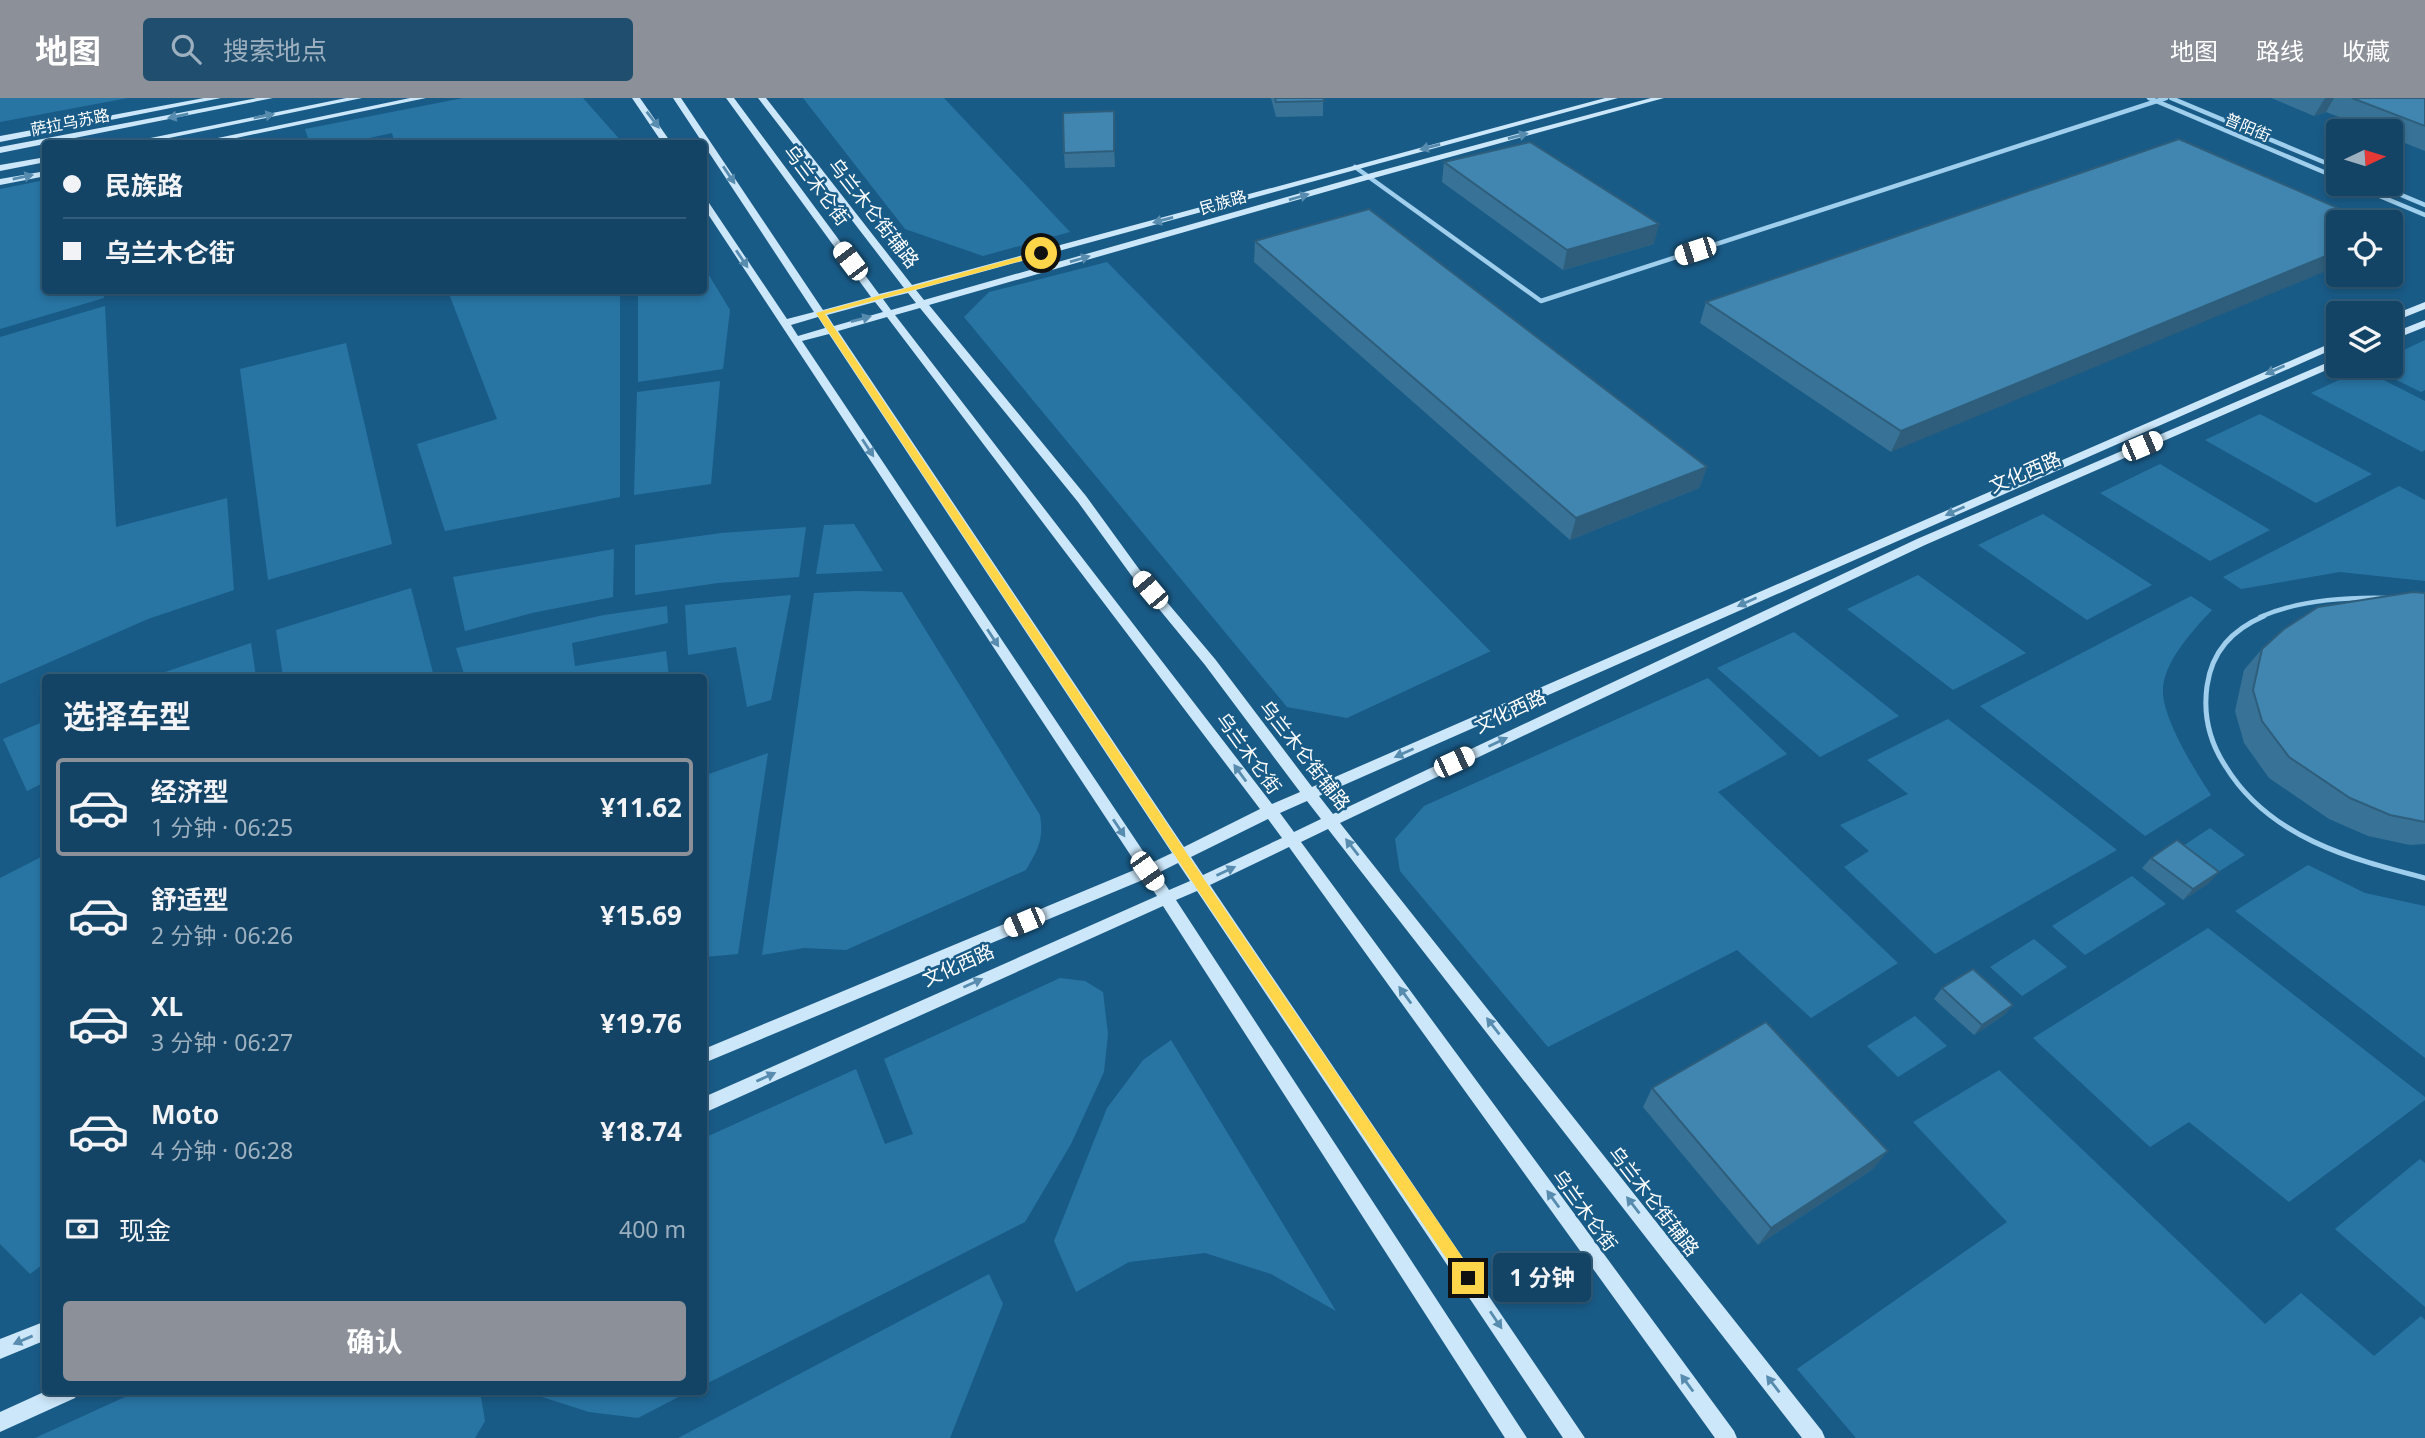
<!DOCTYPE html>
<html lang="zh">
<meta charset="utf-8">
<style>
:root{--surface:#134465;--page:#204e6e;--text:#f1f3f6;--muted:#9db0bf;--line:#325c79;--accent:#8c9099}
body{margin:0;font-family:"Noto Sans","Noto Sans SC",sans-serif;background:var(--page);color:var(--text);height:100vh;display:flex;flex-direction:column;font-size:26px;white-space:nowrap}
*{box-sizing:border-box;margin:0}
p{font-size:23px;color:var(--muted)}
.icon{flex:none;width:38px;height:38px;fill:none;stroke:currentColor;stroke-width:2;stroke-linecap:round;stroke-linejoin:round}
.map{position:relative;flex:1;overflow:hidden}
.details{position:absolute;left:42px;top:576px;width:665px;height:721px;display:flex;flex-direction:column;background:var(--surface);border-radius:7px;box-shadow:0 4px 10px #0003,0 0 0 2px var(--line)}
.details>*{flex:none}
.banner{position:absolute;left:42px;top:42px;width:665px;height:154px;border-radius:7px;box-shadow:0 4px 10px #0003,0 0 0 2px var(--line);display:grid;align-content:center;height:154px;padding:0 21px;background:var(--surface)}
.needle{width:46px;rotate:86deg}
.controls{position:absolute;left:2326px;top:21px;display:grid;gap:14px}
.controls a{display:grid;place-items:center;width:77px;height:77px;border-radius:7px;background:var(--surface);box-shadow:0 4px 10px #0003,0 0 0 2px var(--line);font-size:35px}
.end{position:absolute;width:32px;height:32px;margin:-16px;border:9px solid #ffd54a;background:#111;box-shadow:0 0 0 4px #111}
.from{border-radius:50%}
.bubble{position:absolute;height:49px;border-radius:7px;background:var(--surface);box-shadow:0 4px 10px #0003,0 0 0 2px var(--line);font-size:23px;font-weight:700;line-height:49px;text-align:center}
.car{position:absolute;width:21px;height:42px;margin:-21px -10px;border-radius:9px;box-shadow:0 0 5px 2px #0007;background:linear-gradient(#fff 24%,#345 0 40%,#fff 0 76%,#345 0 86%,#fff 0)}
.banner b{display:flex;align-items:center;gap:24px;height:66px;font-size:26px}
.banner b+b{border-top:2px solid var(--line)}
.banner i{width:18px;height:18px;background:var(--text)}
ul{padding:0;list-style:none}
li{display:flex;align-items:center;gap:21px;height:98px;margin:0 14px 10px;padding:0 7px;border:4px solid transparent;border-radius:7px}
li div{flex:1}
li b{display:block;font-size:26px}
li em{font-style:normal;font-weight:700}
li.current{border-color:var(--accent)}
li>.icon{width:63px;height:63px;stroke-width:1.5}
h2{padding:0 21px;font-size:32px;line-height:84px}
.pay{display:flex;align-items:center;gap:18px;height:77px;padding:0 21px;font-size:26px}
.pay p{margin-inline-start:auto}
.cta{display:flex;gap:14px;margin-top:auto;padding:14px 21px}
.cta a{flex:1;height:80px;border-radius:7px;background:var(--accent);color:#fff;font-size:28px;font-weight:700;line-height:80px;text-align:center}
header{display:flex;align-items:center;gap:42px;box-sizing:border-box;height:98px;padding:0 35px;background:var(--accent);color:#fff}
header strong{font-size:33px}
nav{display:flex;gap:38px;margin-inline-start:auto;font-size:24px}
.search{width:490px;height:63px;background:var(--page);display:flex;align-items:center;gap:18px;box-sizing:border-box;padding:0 24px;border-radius:7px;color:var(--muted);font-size:26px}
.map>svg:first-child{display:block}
.green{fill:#2875a4}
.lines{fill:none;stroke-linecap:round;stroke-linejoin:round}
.lane-far1{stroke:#a0cfed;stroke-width:4.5}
.lane{stroke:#a0cfed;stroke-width:5}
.street{stroke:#a0cfed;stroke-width:4.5}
.secondary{fill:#cce7f9;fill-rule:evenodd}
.wall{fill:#387397}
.shaded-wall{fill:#2e5e7b}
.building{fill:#4186b0;stroke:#2e5e7b;stroke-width:2}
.oneway{fill:#588caf}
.route{fill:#ffd54a}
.labels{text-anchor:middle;stroke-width:5;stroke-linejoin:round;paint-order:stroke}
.far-street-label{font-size:16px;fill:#fff;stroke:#195b87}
.street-label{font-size:19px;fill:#fff;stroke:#195b87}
</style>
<header>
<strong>地图</strong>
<div class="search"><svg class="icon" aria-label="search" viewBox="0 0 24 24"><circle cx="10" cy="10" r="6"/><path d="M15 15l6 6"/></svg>搜索地点</div>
<nav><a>地图</a><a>路线</a><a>收藏</a></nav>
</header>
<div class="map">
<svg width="2425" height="1340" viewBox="0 0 2425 1340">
<rect width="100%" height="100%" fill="#195b87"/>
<g class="green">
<path d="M0,0H128L0,24Z"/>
<path d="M463,0H583L622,44L395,46L392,35L346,45L310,46L305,31Z"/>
<path d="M803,0H944L1070,134L983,158L905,131Z"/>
<path d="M45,82L46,192L104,193V200L0,231V91Z"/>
<path d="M1107,164L1490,553H1491L1347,620L1287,609L964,219L989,194Z"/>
<path d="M704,169L730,212L723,271L638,284V193L704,192Z"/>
<path d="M448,193H620V399L445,433L417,346L497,321Z"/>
<path d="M105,208L116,429L227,400L234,492L148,521L0,586V239Z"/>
<path d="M2425,242V292L2421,294L2368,268H2390L2391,258Z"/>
<path d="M346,245L392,446L268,482L240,271Z"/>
<path d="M2362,271L2425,303V352L2422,354L2311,295Z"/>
<path d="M720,283L711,386L634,397L637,294Z"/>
<path d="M2260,316L2372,376L2316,405L2205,342Z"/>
<path d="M2160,366L2270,432L2210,463L2100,395Z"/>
<path d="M2399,388L2425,402V483L2340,474L2241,491L2223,479Z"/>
<path d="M2043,416L2152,487L2087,522L1978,447Z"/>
<path d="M854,426L883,473L816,476L824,427Z"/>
<path d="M806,429L799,479L718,485L635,497V447L721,435Z"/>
<path d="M614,451L613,499L532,515L465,533L453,479Z"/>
<path d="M1918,477L2026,555L1953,592L1847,511Z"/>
<path d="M411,490L434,579H283L276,532Z"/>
<path d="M856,493L902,494L1040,717C1044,742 1038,751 1026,772L846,852L804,850L762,857L814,495Z"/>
<path d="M791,497L771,602L747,609L736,549L688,557L685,507Z"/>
<path d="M2191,498L2212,512C2194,531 2166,561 2163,589C2160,617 2195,673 2211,697L2145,738L1980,608Z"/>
<path d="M667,508L668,525L572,545L575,568L666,553L669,579H465L456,550L604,517Z"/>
<path d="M1794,534L1899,618L1820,659L1717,570Z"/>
<path d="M251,545L256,579H152L162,575Z"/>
<path d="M1708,580L1787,656L1718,694L1898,865L1811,920L1737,852L1548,949L1400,773L1395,741L1424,708Z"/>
<path d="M1948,621L2117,752L1935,856L1844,769L1869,753L1840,727L1908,696L1867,662Z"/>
<path d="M45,623V684L27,693L3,641Z"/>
<path d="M704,649L709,676L768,655L738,856L704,859Z"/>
<path d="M2210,730L2245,757L2218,774L2183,748Z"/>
<path d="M45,757L46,1164L30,1176L0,1146V780Z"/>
<path d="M2308,767L2365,795L2425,808V960L2235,813Z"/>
<path d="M2132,778L2166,806L2085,857L2052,828Z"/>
<path d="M2208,830L2425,999V1002L2289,1104L2189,1024L2150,1049L2033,940Z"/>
<path d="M2034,841L2067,869L2022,898L1990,869Z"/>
<path d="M1060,880L1085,883L1103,894L1108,936L1104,974L1071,1046L1025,1124L704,1287V1040L856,971L885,1046L913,1036L884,961Z"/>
<path d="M1915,918L1947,948L1898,979L1867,948Z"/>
<path d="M1171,942L1336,1213L1271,1176L1205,1155L1129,1164L1076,1194L1054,1143L1107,1010L1143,962Z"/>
<path d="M1999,972L2265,1226L2301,1195L2374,1258L2421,1218L2425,1222V1340H1856L1797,1271L2007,1124L1913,1024Z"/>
<path d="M2420,1061L2425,1065V1209L2335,1131Z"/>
<path d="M989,1176L1003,1206L950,1340H678Z"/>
<path d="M138,1293H480L485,1323L475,1340H35Z"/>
<path d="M538,1293H690L638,1320L589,1314L539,1298Z"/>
</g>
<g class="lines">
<path class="lane-far1" d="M2260,519C2299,502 2345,499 2387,500"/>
<path class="lane" d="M2264,518C2232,532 2212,553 2207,588C2203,617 2210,645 2226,669C2269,739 2350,761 2425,780"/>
<g class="street">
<path d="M2149,0L2338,80"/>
<path d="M2171,0L2338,70"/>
<path d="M1355,69L1541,203L2166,0"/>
<path d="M2351,86L2425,117"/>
<path d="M2375,86L2425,107"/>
</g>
<g class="secondary">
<path d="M204,0H221L0,44V38Z"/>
<path d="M257,0H273L0,55V49Z"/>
<path d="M346,0H362L140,46H121Z"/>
<path d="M410,0H426L208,46H189Z"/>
<path d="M632,0H640L672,46H663Z"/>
<path d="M673,0H681L823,212L871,199L726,0H734L879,196L904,190L758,0H766L912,187L1605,0H1618L916,192L924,202L1368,76L1651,0H1664L1374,80L929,207L1086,398L1139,471L1215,561L1312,689L2338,242V249L1319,698L1333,716L1917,441L2338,260V267L1925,447L1340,725L1822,1333L1825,1340H1802L1328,731L1301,744L1734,1333L1737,1340H1715L1289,749L1210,787L1585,1340H1563L1197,793L1176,802L1527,1340H1505L1163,808L704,1015V999L1157,798L1145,781L704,965V951L1139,770L704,110V101L707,102L787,221L814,214ZM908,195L916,205L891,212L883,201ZM875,204L883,214L834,228L827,217ZM920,210L1078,404L1131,477L1205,567L1300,694L1272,706L895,217ZM818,219L825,230L798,238L791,227ZM887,219L1260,711L1184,749L838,233ZM829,236L1172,755L1151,765L802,243ZM1307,703L1321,721L1294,734L1280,715ZM1268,721L1282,740L1203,777L1191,759ZM1178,765L1190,783L1169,792L1158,775Z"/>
<path d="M46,59V64L0,73V67Z"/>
<path d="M46,73V78L0,87V81Z"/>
<path d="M2425,204V211L2390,225V218Z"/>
<path d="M2425,222V229L2390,243V236Z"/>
<path d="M46,1223V1242L0,1261V1241Z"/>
<path d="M46,1293H78L75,1300L0,1334V1314Z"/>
</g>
</g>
<g class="wall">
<path d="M1271,0H1323V18L1276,19Z"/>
<path d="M2271,0H2425V53L2390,39V33H2375L2326,14L2314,18Z"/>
<path d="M1115,28V69L1065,70L1064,55Z"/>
<path d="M2179,41L1891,354L1700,225L1706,204Z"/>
<path d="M1444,64L1654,146L1563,172L1442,84Z"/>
<path d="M1255,143L1707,369L1699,390L1570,442L1254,164Z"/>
<path d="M2425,495V746L2410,747L2368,738L2329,721L2269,680L2244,645L2235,613L2244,572L2262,551Z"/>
<path d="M2151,760L2209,785L2183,802L2142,770Z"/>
<path d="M1942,890L2013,907L2004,917L1974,937L1934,901Z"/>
<path d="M1652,990L1873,1071L1758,1147L1643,1009Z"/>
</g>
<g class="shaded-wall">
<path d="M2325,0H2334L2326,14L2314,18Z"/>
<path d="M1114,13L1115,28V69L1114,53Z"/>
<path d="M1659,126L1654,146L1563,172L1567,152Z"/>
<path d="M2338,153V168L1891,354L1901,333Z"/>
<path d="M1707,369L1699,390L1570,442L1576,420Z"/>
<path d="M2219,774L2209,785L2183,802L2193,791Z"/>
<path d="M2013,907L2004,917L1974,937L1982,927Z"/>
<path d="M1888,1053L1873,1071L1758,1147L1771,1130Z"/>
</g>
<g class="building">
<path d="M1275,0H1323L1324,3L1276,4Z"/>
<path d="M2352,0H2425V28Z"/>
<path d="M1114,13V53L1064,55L1063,15Z"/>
<path d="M2179,41L2370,124H2338V153L1901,333L1706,204Z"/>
<path d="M1530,44L1659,126L1567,152L1444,64Z"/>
<path d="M1369,111L1707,369L1576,420L1255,143Z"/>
<path d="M2413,494L2425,495V724L2390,717L2350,700L2289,659L2262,623L2253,592L2262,551L2284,531L2318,509Z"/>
<path d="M2177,742L2219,774L2193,791L2151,760Z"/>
<path d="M1973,871L2013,907L1982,927L1942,890Z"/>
<path d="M1766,924L1888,1053L1771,1130L1652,990Z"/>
</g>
<defs><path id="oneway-solid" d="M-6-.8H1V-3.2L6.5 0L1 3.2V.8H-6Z" transform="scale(1.75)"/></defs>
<g class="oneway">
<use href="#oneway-solid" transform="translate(178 18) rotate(169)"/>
<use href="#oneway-solid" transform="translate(264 18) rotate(-11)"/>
<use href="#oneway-solid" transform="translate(653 22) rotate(53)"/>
<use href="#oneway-solid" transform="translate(1518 38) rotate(-15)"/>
<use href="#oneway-solid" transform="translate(1430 49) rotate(165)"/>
<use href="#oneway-solid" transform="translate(729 77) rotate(56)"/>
<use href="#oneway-solid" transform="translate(23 79) rotate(-11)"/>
<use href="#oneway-solid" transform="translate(1299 99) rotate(-16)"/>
<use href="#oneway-solid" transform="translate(1163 122) rotate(165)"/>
<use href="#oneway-solid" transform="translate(742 161) rotate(56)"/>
<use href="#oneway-solid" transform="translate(1080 161) rotate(-16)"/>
<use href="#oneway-solid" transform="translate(861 221) rotate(-15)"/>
<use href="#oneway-solid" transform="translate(2275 272) rotate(156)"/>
<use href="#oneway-solid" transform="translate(868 350) rotate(57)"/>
<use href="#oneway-solid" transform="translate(1955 413) rotate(156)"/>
<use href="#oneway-solid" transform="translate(1747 504) rotate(156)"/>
<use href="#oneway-solid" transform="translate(993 540) rotate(57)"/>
<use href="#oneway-solid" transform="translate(1498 644) rotate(-25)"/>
<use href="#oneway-solid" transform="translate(1404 655) rotate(156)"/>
<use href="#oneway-solid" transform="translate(1240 675) rotate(-126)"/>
<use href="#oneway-solid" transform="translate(1119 730) rotate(56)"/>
<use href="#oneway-solid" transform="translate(1352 749) rotate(-128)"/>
<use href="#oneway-solid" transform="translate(1226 773) rotate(-25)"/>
<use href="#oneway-solid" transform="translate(973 885) rotate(-24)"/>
<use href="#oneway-solid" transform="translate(1405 897) rotate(-126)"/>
<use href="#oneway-solid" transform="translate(1493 928) rotate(-128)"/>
<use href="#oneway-solid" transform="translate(766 979) rotate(-24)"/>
<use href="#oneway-solid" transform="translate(1553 1101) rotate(-126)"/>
<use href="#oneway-solid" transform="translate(1633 1107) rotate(-128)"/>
<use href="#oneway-solid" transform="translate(1496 1222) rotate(56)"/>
<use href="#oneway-solid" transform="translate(23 1242) rotate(157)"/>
<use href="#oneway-solid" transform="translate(1687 1285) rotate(-126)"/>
<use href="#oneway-solid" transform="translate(1773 1286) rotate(-128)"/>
</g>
<path class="route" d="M1041,153L1043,157L825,216L1204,781L1473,1175L1476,1180L1473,1185L1468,1188L1463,1185L1195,788L816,215Z"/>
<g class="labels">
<g class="far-street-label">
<text transform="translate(70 24) rotate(-11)" y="6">萨拉乌苏路</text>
<text transform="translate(2248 29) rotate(23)" y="6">普阳街</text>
<text transform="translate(1223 104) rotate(-16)" y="6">民族路</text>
</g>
<g class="street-label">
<text transform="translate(817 87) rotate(53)" y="7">乌兰木仑街</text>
<text transform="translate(874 115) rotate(52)" y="7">乌兰木仑街辅路</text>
<text transform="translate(2025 374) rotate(-23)" y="7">文化西路</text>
<text transform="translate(1510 613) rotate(-25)" y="7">文化西路</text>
<text transform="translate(1249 655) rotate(54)" y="7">乌兰木仑街</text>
<text transform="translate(1305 657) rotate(52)" y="7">乌兰木仑街辅路</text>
<text transform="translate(958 867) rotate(-24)" y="7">文化西路</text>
<text transform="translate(1654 1103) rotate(52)" y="7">乌兰木仑街辅路</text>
<text transform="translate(1585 1112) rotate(54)" y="7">乌兰木仑街</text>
</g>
</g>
</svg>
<div class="controls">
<a><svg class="needle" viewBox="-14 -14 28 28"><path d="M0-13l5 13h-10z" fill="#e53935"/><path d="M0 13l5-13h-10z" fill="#9db0bf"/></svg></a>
<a><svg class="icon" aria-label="locate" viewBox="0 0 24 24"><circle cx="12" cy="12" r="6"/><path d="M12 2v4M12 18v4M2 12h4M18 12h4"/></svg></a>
<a><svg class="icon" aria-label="layers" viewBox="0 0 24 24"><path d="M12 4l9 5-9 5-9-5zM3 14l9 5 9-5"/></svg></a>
</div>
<i class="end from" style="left:1041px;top:155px"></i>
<i class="end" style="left:1468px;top:1180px"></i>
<div class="bubble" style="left:1493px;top:1155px;width:98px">1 分钟</div>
<i class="car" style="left:1695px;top:153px;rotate:252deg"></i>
<i class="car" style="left:850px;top:163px;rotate:323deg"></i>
<i class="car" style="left:2142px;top:348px;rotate:67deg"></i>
<i class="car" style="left:1150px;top:492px;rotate:320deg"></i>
<i class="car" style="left:1454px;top:664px;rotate:65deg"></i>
<i class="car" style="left:1147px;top:773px;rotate:145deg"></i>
<i class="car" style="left:1024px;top:824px;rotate:247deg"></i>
<div class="banner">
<b><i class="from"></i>民族路</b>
<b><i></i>乌兰木仑街</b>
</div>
<section class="details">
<h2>选择车型</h2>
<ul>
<li class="current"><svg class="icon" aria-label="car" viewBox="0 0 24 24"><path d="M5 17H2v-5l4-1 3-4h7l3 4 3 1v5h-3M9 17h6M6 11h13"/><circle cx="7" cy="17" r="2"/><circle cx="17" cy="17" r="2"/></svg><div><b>经济型</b><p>1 分钟 · 06:25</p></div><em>¥11.62</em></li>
<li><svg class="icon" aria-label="car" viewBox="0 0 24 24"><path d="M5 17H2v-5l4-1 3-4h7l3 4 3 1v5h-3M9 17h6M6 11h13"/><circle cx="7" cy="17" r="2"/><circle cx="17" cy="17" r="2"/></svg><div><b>舒适型</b><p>2 分钟 · 06:26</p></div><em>¥15.69</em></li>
<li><svg class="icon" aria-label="car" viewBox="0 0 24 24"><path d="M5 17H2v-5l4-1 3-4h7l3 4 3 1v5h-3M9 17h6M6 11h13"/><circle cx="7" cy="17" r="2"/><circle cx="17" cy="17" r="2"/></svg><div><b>XL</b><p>3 分钟 · 06:27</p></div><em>¥19.76</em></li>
<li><svg class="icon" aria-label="car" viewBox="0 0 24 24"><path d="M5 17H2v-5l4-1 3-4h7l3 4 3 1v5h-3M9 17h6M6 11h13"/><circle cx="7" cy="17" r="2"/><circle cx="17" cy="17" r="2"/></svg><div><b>Moto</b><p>4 分钟 · 06:28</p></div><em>¥18.74</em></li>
</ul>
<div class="pay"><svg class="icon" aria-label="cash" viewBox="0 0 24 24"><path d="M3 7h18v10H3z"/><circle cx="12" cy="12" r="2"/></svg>现金<p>400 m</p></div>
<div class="cta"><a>确认</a></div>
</section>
</div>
